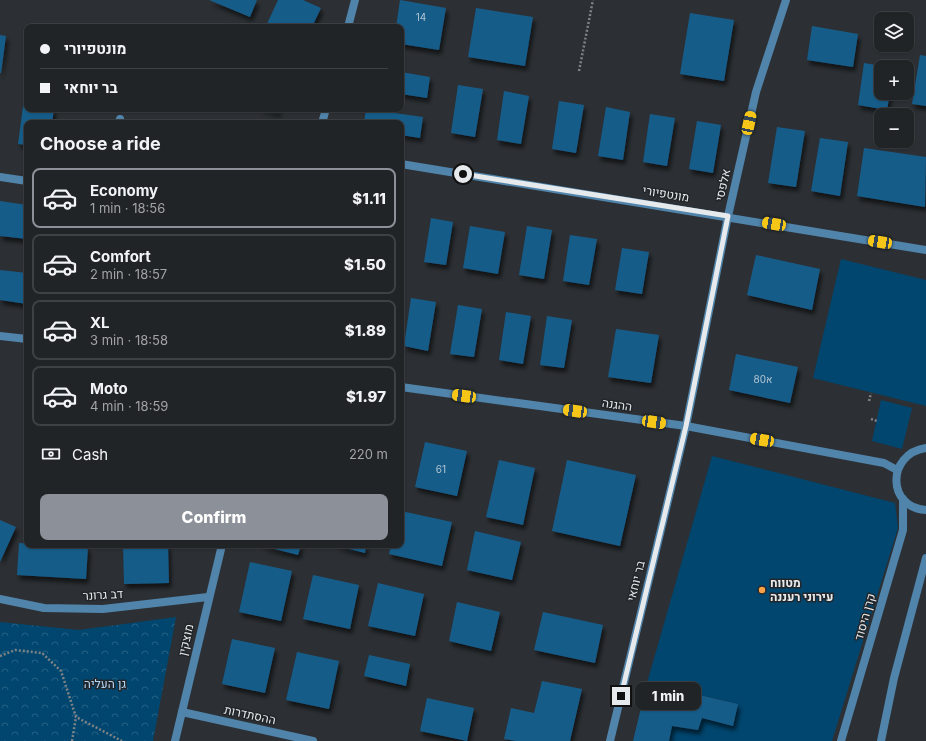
<!DOCTYPE html>
<meta charset="utf-8">
<style>
:root{--surface:#212427;--page:#292c2f;--text:#f1f3f6;--muted:#a2a4a7;--line:#3e4144;--accent:#8c9099}
body{margin:0;font-family:Inter,Heebo,sans-serif;background:var(--page);color:var(--text);height:100vh;display:flex;flex-direction:column;font-size:15px;white-space:nowrap}
*{box-sizing:border-box;margin:0}
p{font-size:13px;color:var(--muted)}
.icon{flex:none;width:22px;height:22px;fill:none;stroke:currentColor;stroke-width:2;stroke-linecap:round;stroke-linejoin:round}
.map{position:relative;flex:1;overflow:hidden}
.drawer{position:absolute;left:24px;top:120px;width:380px;height:428px;display:flex;flex-direction:column;background:var(--surface);border-radius:8px;box-shadow:0 1px 3px #0004,0 0 0 1px var(--line)}
.drawer>*{flex:none}
.banner{position:absolute;left:24px;top:24px;width:380px;height:88px;border-radius:8px;box-shadow:0 1px 3px #0004,0 0 0 1px var(--line);display:grid;align-content:center;height:88px;padding:0 16px;background:var(--surface)}
.controls{position:absolute;left:874px;top:12px;display:grid;gap:8px}
.controls a{display:grid;place-items:center;width:40px;height:40px;border-radius:8px;background:var(--surface);box-shadow:0 1px 3px #0004,0 0 0 1px var(--line);font-size:20px}
.end{position:absolute;width:18px;height:18px;margin:-9px;border:5px solid #e7eaec;background:#111;box-shadow:0 0 0 2px #111}
.from{border-radius:50%}
.bubble{position:absolute;height:28px;border-radius:8px;background:var(--surface);box-shadow:0 1px 3px #0004,0 0 0 1px var(--line);font-size:13px;font-weight:800;line-height:28px;text-align:center}
.car{position:absolute;width:12px;height:24px;margin:-12px -6px;border-radius:5px;box-shadow:0 0 3px 1px #0007;background:linear-gradient(#f5c518 24%,#345 0 40%,#f5c518 0 76%,#345 0 86%,#f5c518 0)}
.banner b{display:flex;align-items:center;gap:14px;height:38px;font-size:15px}
.banner b+b{border-top:1px solid var(--line)}
.banner i{width:10px;height:10px;background:var(--text)}
ul{padding:0;list-style:none}
li{display:flex;align-items:center;gap:12px;height:60px;margin:0 8px 6px;padding:0 8px;border:2px solid var(--line);border-radius:8px}
li div{flex:1}
li b{display:block;font-size:15px}
li em{font-style:normal;font-weight:800}
li.current{border-color:var(--accent)}
li>.icon{width:36px;height:36px;stroke-width:1.5}
h2{padding:0 16px;font-size:18px;line-height:48px}
.pay{display:flex;align-items:center;gap:10px;height:44px;padding:0 16px;font-size:15px}
.pay p{margin-inline-start:auto}
.action{display:flex;gap:8px;margin-top:auto;padding:8px 16px}
.action a{flex:1;height:46px;border-radius:8px;background:var(--accent);color:#fff;font-size:16px;font-weight:800;line-height:46px;text-align:center}
.map>svg:first-child{display:block}
.green{fill:#00466f}
.forest{fill:url(#forest-crowns)}
.building{fill:#195c89;filter:url(#shadow)}
.lines{fill:none;stroke-linecap:round;stroke-linejoin:round}
.path{stroke:#7f8386;stroke-width:2.5;stroke-dasharray:2 2;stroke-linecap:butt}
.minor{stroke:#5184ab;stroke-width:8}
.tertiary{stroke:#5184ab;stroke-width:8}
.route{stroke:#e7eaec;stroke-width:5}
.poi-dot{fill:#f7a149;stroke:#22262a;stroke-width:1.5}
.labels{text-anchor:middle;stroke-width:3;stroke-linejoin:round;paint-order:stroke}
.number-label{font-size:10px;fill:#b4c6d3}
.street-label{font-size:12px;fill:#e7eaec;stroke:#22262a}
.poi-label{font-size:12px;font-weight:bold;fill:#e7eaec;stroke:#22262a;text-anchor:start}
.park-label{font-size:12px;fill:#b2d9f9;stroke:#22262a}
</style>
<div class="map">
<svg width="926" height="741" viewBox="0 0 926 741">
<defs>
<pattern id="forest-crowns" width="20" height="18" patternUnits="userSpaceOnUse"><rect width="20" height="18" fill="#00466f"/><path d="M2 6a3 3 0 1 1 6 0M12 15a3 3 0 1 1 6 0" fill="none" stroke="#256184"/></pattern>
<filter id="shadow"><feDropShadow dx="2.5" dy="4.5" stdDeviation="2" flood-color="#0009"/></filter>
</defs>
<rect width="100%" height="100%" fill="#2c3034"/>
<g class="green">
<path d="M841,259L926,280V406L813,378Z"/>
<path d="M881,400L912,408L902,449L872,441Z"/>
<path d="M712,456L895,503L898,528L832,741H669L672,726L698,730L702,718L733,725L738,704L647,683Z"/>
</g>
<path class="forest" d="M176,617L153,741H0V622L79,630Z"/>
<g class="building">
<path d="M209,0H257L250,17Z"/>
<path d="M278,0H303L321,8L312,27L266,26Z"/>
<path d="M400,0L446,8L439,50L401,44V27H396Z"/>
<path d="M476,8L533,17L525,66L468,57Z"/>
<path d="M690,13L734,20L724,81L680,74Z"/>
<path d="M812,26L858,34L853,67L807,60Z"/>
<path d="M0,35L6,36L1,73H0Z"/>
<path d="M920,55L926,56V106L912,104Z"/>
<path d="M864,63L881,66V93H890L887,110L858,105Z"/>
<path d="M401,72L430,77L427,98L401,94Z"/>
<path d="M458,85L483,89L475,137L451,133Z"/>
<path d="M504,91L529,96L521,144L497,140Z"/>
<path d="M24,99L27,100V109H54L52,123H27V145L18,144Z"/>
<path d="M559,101L584,105L576,153L552,149Z"/>
<path d="M606,107L630,112L623,160L598,156Z"/>
<path d="M257,109H279V113Z"/>
<path d="M366,109L423,117L420,138L401,135V123H364Z"/>
<path d="M650,114L675,118L667,166L643,162Z"/>
<path d="M697,121L721,125L713,173L689,169Z"/>
<path d="M777,127L805,131L796,187L768,183Z"/>
<path d="M820,138L848,142L840,196L811,191Z"/>
<path d="M864,148L926,157L925,207L857,196Z"/>
<path d="M0,201L27,205V239L0,236Z"/>
<path d="M431,218L453,222L446,265L424,262Z"/>
<path d="M470,226L505,232L498,274L463,268Z"/>
<path d="M527,226L552,230L544,279L519,275Z"/>
<path d="M570,235L597,239L589,285L563,281Z"/>
<path d="M622,248L649,252L642,294L615,290Z"/>
<path d="M756,255L820,269L812,310L747,295Z"/>
<path d="M0,270L27,273V304L0,300Z"/>
<path d="M411,298L436,302L428,351L404,346Z"/>
<path d="M458,305L482,309L474,357L450,354Z"/>
<path d="M506,312L531,316L523,364L499,360Z"/>
<path d="M547,316L572,320L564,368L540,365Z"/>
<path d="M616,329L659,335L651,383L608,377Z"/>
<path d="M736,354L798,367L790,403L729,390Z"/>
<path d="M425,442L467,451L457,496L415,487Z"/>
<path d="M499,460L535,468L523,525L486,517Z"/>
<path d="M567,460L636,475L620,546L552,531Z"/>
<path d="M401,511L452,522L442,566L389,554L391,545H401Z"/>
<path d="M0,520L16,527L0,562Z"/>
<path d="M475,531L521,542L512,580L467,570Z"/>
<path d="M19,543L88,547L86,579L17,575Z"/>
<path d="M123,545H168L169,583L124,584Z"/>
<path d="M259,545H301L298,555Z"/>
<path d="M333,545H366L365,553Z"/>
<path d="M250,562L292,571L281,621L239,612Z"/>
<path d="M313,575L359,585L350,629L303,619Z"/>
<path d="M378,583L424,594L415,636L368,626Z"/>
<path d="M457,602L500,612L491,651L449,641Z"/>
<path d="M543,612L603,625L595,663L534,650Z"/>
<path d="M232,639L275,648L265,693L222,684Z"/>
<path d="M297,652L339,661L329,709L286,700Z"/>
<path d="M369,655L410,664L406,686L364,676Z"/>
<path d="M542,681L582,689L570,741H516L504,739L511,708L534,713Z"/>
<path d="M647,683L738,704L733,726L702,718L698,730L672,726L669,741H633Z"/>
<path d="M427,698L474,708L467,741L420,731Z"/>
</g>
<g class="lines">
<g class="path">
<path d="M579,71L593,0"/>
<path d="M869,401L871,393"/>
<path d="M871,419L877,421"/>
<path d="M0,656L15,650L42,653L61,671L76,717L122,741"/>
<path d="M72,741L76,717"/>
</g>
<g class="minor">
<path d="M348,27L355,0"/>
<path d="M119,123L120,119"/>
<path d="M322,123L326,109"/>
<path d="M401,164L926,250"/>
<path d="M0,177L27,181"/>
<path d="M0,336L27,339"/>
<path d="M401,387L686,426L884,463L897,470"/>
<path d="M0,599L44,608L103,609L208,597"/>
<path d="M182,712L313,741"/>
<path d="M175,741L222,545"/>
<path d="M610,741L686,426L728,216L756,92L786,0"/>
</g>
<g class="tertiary">
<path d="M926,448C886,454 887,508 926,510"/>
<path d="M841,741L903,530V499"/>
<path d="M881,741L894,678L926,558"/>
</g>
</g>
<g class="lines">
<path class="route" d="M463,174L728,216L686,426L621,696"/>
</g>
<circle class="poi-dot" cx="762" cy="590" r="4"/>
<g class="labels">
<g class="number-label">
<text x="421" y="21">14</text>
<text x="763" y="383">80א</text>
<text x="441" y="473">61</text>
</g>
<g class="street-label">
<text transform="translate(723 185) rotate(-77)" y="4">אלפסי</text>
<text transform="translate(666 194) rotate(9)" y="4">מונטפיורי</text>
<text transform="translate(617 405) rotate(8)" y="4">ההגנה</text>
<text transform="translate(636 581) rotate(-76)" y="4">בר יוחאי</text>
<text transform="translate(103 595) rotate(-3)" y="4">דב גרונר</text>
<text transform="translate(865 617) rotate(-74)" y="4">קרן היסוד</text>
<text transform="translate(186 640) rotate(-77)" y="4">מוצקין</text>
<text transform="translate(250 715) rotate(12)" y="4">ההסתדרות</text>
</g>
<g class="poi-label">
<text x="770" y="587">מטווח<tspan x="770" dy="14">עירוני רעננה</tspan></text>
</g>
<g class="park-label">
<text x="105" y="688">גן העליה</text>
</g>
</g>
</svg>
<div class="controls">
<a><svg class="icon" aria-label="layers" viewBox="0 0 24 24"><path d="M12 4l9 5-9 5-9-5zM3 14l9 5 9-5"/></svg></a>
<a>+</a>
<a>−</a>
</div>
<i class="end from" style="left:463px;top:174px"></i>
<i class="end" style="left:621px;top:696px"></i>
<div class="bubble" style="left:635px;top:682px;width:66px">1 min</div>
<i class="car" style="left:749px;top:123px;rotate:12deg"></i>
<i class="car" style="left:774px;top:224px;rotate:280deg"></i>
<i class="car" style="left:880px;top:242px;rotate:279deg"></i>
<i class="car" style="left:464px;top:396px;rotate:278deg"></i>
<i class="car" style="left:575px;top:411px;rotate:278deg"></i>
<i class="car" style="left:654px;top:422px;rotate:98deg"></i>
<i class="car" style="left:762px;top:440px;rotate:280deg"></i>
<div class="banner">
<b><i class="from"></i>מונטפיורי</b>
<b><i></i>בר יוחאי</b>
</div>
<section class="drawer">
<h2>Choose a ride</h2>
<ul>
<li class="current"><svg class="icon" aria-label="car" viewBox="0 0 24 24"><path d="M5 17H2v-5l4-1 3-4h7l3 4 3 1v5h-3M9 17h6M6 11h13"/><circle cx="7" cy="17" r="2"/><circle cx="17" cy="17" r="2"/></svg><div><b>Economy</b><p>1 min · 18:56</p></div><em>$1.11</em></li>
<li><svg class="icon" aria-label="car" viewBox="0 0 24 24"><path d="M5 17H2v-5l4-1 3-4h7l3 4 3 1v5h-3M9 17h6M6 11h13"/><circle cx="7" cy="17" r="2"/><circle cx="17" cy="17" r="2"/></svg><div><b>Comfort</b><p>2 min · 18:57</p></div><em>$1.50</em></li>
<li><svg class="icon" aria-label="car" viewBox="0 0 24 24"><path d="M5 17H2v-5l4-1 3-4h7l3 4 3 1v5h-3M9 17h6M6 11h13"/><circle cx="7" cy="17" r="2"/><circle cx="17" cy="17" r="2"/></svg><div><b>XL</b><p>3 min · 18:58</p></div><em>$1.89</em></li>
<li><svg class="icon" aria-label="car" viewBox="0 0 24 24"><path d="M5 17H2v-5l4-1 3-4h7l3 4 3 1v5h-3M9 17h6M6 11h13"/><circle cx="7" cy="17" r="2"/><circle cx="17" cy="17" r="2"/></svg><div><b>Moto</b><p>4 min · 18:59</p></div><em>$1.97</em></li>
</ul>
<div class="pay"><svg class="icon" aria-label="cash" viewBox="0 0 24 24"><path d="M3 7h18v10H3z"/><circle cx="12" cy="12" r="2"/></svg>Cash<p>220 m</p></div>
<div class="action"><a>Confirm</a></div>
</section>
</div>
